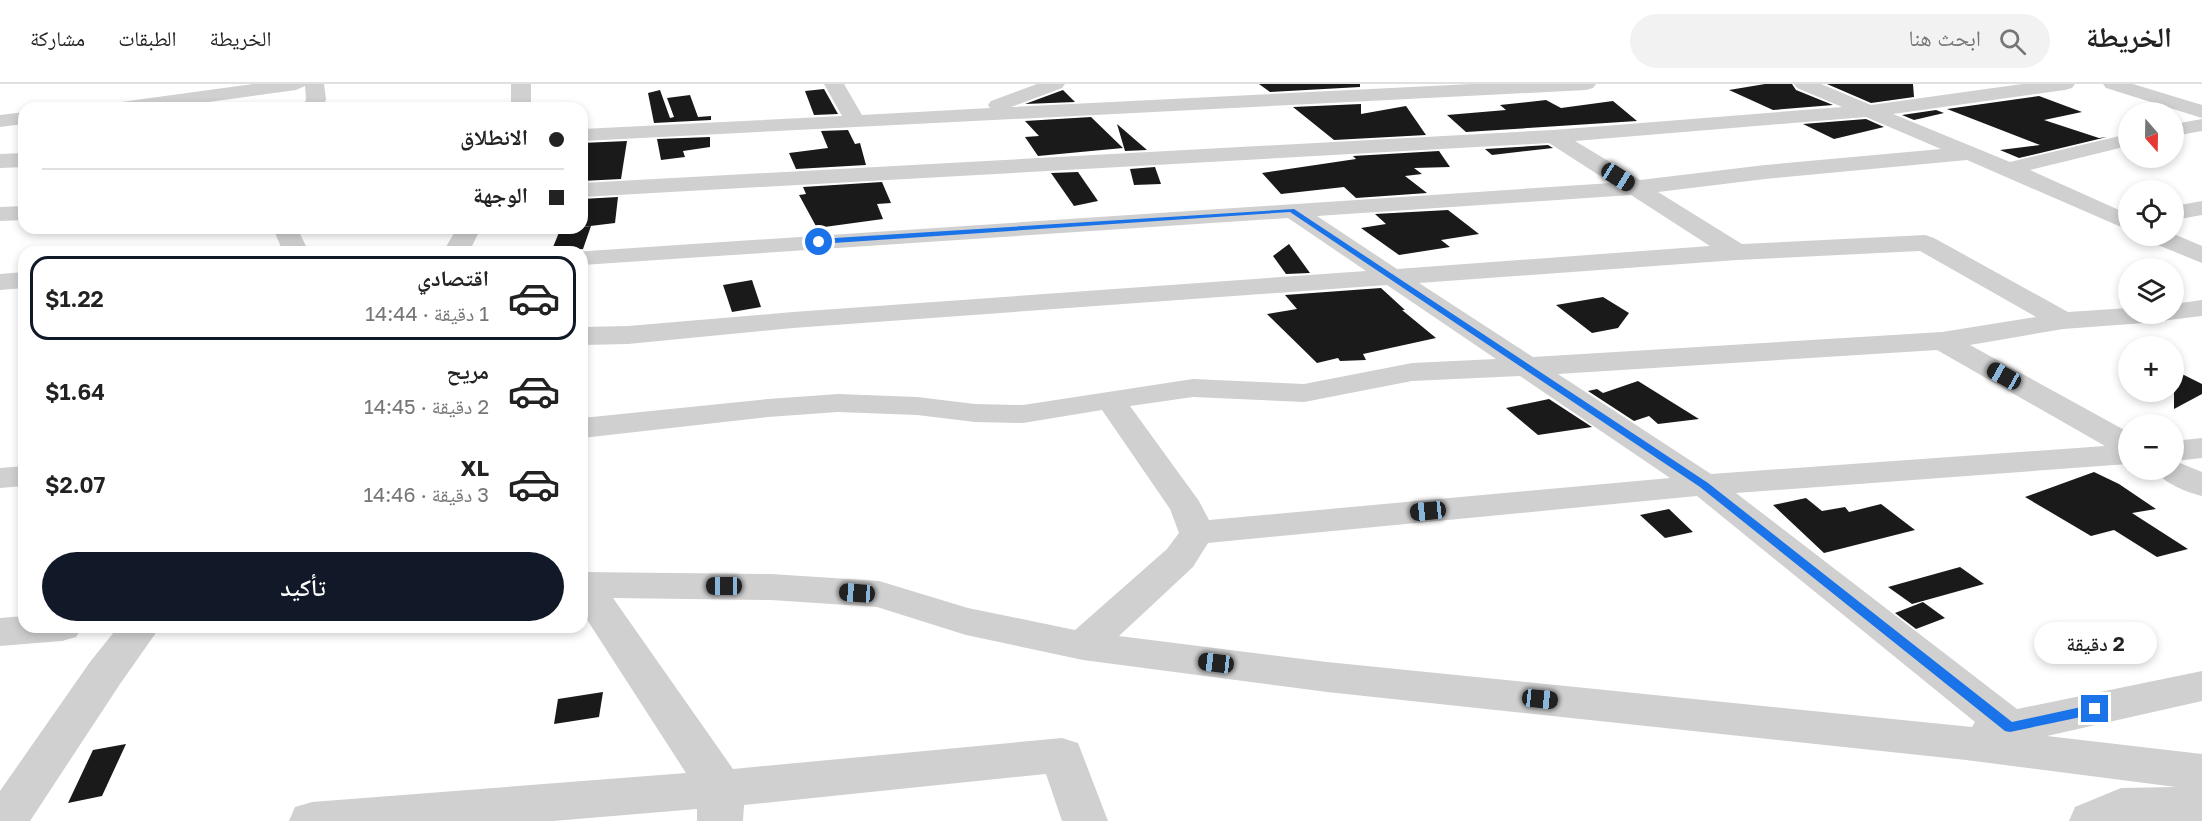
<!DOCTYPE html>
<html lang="ar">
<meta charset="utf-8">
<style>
:root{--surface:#fff;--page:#f2f2f2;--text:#222;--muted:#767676;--line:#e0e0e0;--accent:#111827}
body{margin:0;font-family:"Golos Text","Noto Naskh Arabic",sans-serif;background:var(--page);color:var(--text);direction:rtl;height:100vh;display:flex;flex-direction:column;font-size:22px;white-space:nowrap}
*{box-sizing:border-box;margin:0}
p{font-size:20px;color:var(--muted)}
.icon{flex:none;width:33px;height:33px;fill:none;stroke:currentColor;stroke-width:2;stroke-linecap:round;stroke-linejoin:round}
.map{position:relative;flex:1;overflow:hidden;direction:ltr}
.drawer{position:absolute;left:18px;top:162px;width:570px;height:387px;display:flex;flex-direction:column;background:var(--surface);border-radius:18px;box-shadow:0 3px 9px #0003;direction:rtl}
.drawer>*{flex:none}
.guide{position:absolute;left:18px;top:18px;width:570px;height:132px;border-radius:18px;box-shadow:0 3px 9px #0003;direction:rtl;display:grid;align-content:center;height:132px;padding:0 24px;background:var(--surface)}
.needle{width:39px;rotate:160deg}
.fabs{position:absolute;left:2118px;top:18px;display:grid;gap:12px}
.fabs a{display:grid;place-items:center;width:66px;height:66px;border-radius:50%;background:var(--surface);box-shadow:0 3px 9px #0003;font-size:30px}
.end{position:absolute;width:27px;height:27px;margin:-14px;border:8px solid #1a73e8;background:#fff;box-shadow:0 0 0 3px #fff}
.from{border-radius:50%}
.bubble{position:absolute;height:42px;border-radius:21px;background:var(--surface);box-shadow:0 3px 9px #0003;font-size:20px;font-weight:600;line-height:42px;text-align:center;direction:rtl}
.car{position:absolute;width:18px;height:36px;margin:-18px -9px;border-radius:8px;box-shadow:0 0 4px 2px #0007;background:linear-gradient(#222 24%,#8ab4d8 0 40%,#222 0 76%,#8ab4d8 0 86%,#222 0)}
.guide b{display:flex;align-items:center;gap:21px;height:57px;font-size:22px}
.guide b+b{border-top:2px solid var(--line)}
.guide i{width:15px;height:15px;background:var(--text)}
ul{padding:10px 0 0;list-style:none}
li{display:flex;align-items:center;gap:18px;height:84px;margin:0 12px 9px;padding:0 12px;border:3px solid transparent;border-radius:18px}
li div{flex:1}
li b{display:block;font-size:22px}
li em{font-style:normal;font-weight:600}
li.selected{border-color:var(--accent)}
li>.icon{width:54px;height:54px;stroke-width:1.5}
.cta{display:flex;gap:12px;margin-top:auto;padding:12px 24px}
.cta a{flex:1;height:69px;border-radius:36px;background:var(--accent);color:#fff;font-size:24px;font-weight:600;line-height:69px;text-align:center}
header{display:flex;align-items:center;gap:36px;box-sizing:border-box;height:84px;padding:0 30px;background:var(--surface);border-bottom:2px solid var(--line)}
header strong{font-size:28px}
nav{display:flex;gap:33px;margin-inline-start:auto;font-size:21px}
.search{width:420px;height:54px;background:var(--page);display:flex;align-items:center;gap:15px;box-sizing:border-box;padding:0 21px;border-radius:33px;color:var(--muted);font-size:22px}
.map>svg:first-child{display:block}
.building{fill:#1a1a1a}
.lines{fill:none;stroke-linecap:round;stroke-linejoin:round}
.minor{fill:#d0d0d0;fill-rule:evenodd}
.route{fill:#1a73e8}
</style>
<header>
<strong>الخريطة</strong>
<div class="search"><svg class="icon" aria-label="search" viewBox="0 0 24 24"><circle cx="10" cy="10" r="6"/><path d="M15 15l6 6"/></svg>ابحث هنا</div>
<nav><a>الخريطة</a><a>الطبقات</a><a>مشاركة</a></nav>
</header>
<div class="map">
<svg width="2202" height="737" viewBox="0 0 2202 737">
<rect width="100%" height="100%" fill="#fff"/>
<g class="building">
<path d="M1259,0H1360V3L1270,8Z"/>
<path d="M1765,0H1792L1796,6L1833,21L1773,26L1729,6Z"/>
<path d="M1827,0H1913L1914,13L1871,19Z"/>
<path d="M824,5L838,30L814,31L805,7Z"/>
<path d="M660,6L670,34L674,33L667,14L690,11L698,33L711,32V36L654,39L648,9Z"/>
<path d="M1063,6L1075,18L1025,20Z"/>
<path d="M2039,12L2082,28L2044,36L2099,54L2107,53L2019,74L2000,66L2040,61L1947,25Z"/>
<path d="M1546,16L1561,24L1613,17L1637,37L1466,48L1447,31L1506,26L1500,21Z"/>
<path d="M1361,20V30L1406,22L1426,51L1334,56L1293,23Z"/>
<path d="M1936,26L1944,29L1914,36L1902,31Z"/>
<path d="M1091,33L1123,64L1038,72L1025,53L1039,52L1025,37Z"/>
<path d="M1866,35L1884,43L1834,55L1803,40Z"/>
<path d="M1117,40L1147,66L1125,67Z"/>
<path d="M848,46L855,60L860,59L866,81L796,85L789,69L828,64L821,47Z"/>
<path d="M710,53V63L683,67L685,73L661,76L657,55Z"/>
<path d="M627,57L621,95L582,97V59Z"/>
<path d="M1548,61L1553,64L1492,71L1485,65Z"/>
<path d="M1439,67L1450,83L1414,84L1422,90L1405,92L1427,109L1356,114L1344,103L1281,110L1262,89L1356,75L1353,72Z"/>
<path d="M1155,83L1161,100L1134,101L1130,85Z"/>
<path d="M1078,88L1098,117L1074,122L1051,89Z"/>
<path d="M882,98L891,119L877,120L883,135L817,144L799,111L806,110L803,103Z"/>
<path d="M618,113L615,139L582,143V115Z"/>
<path d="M1448,126L1479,150L1441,156L1450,163L1399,171L1361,144L1386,140L1375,130Z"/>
<path d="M591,142L583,165L551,168L560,146Z"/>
<path d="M1289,160L1310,189L1286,190L1273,172Z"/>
<path d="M752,196L761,223L732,228L723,201Z"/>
<path d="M1381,204L1405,226H1402L1436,254L1363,270L1366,276L1340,277L1338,274L1317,279L1267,230L1297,225L1285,211Z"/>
<path d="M1603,213L1629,229L1618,244L1592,249L1556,221Z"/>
<path d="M2174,286L2202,300V310L2174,325Z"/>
<path d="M1638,297L1699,335L1658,340L1649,332L1634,337L1588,307L1597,305L1603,309Z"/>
<path d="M1549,315L1592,343L1538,351L1506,324Z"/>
<path d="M2094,388L2119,400L2156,425L2132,429L2188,465L2157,473L2114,446L2091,452L2025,413Z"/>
<path d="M1806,414L1822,427L1845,423L1849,428L1881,420L1915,446L1824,469L1773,421Z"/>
<path d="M1669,425L1693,448L1665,454L1640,431Z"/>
<path d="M1960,483L1984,500L1912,520L1888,503Z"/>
<path d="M1923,518L1945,534L1916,545L1895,529Z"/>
<path d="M603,608L599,633L554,640L558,615Z"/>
<path d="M126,660L102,712L68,719L93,666Z"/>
</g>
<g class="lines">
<g class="minor">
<path d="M253,0H324L326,15L323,24H303L306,15L305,2L296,6L165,24H111L114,20L121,18Z"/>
<rect x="511" y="0" width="20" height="24"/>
<path d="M824,0H844L862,31L990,24L988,21L991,17L1037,0H1065L1062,4L1011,23L1471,0H1596L1593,4L1586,6L582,57V45L842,32Z"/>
<path d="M1794,0H1821L1871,21L2022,0H2075L2072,4L2065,6L1893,30L2010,78L2128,50V62L2030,86L2128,130V146L1967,76L1765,95L1658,108L1742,160L1925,151L1934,154L2068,228L2128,224V230H2174V220L2202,216V232C2187,234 2172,235 2158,238L2063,245L1970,261L2128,348V380L1736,409L2017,625L2202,587V617L2047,652L2202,670V737H2069L2075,723L2121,704L2176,703L1966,676L1327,608L1083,576L966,551L877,523L771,516L613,514L733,685L1062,654L1078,659L1108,737H1062L1046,690L744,721L743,737H697V725L553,737H289L295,723L312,718L686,689L582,528V488L771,490L879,497L968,524L1075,546L1167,465L1179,449L1170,425L1102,326L1023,339L975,338L917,331L838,328L768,333L582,354V334L768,315L838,310L917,313L975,320L1023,321L1193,295L1304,300L1412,279L1496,275L1387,201L793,244L628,260L582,261V243L628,242L793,228L1366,187L1288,134L582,181V168H573L1611,99L1549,59L582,113V99L1553,46L1842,23L1797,4ZM1866,33L1941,65L1765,81L1640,96L1575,57ZM1631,111L1710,162L1397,185L1317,132ZM1920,167L2036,233L1942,248L1533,273L1419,199L1737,176ZM1937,266L2105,362L1711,390L1558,290ZM1520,292L1670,394L1209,436L1199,417L1130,322L1193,313L1304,318L1412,297ZM1697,412L1975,638L1972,643L1327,578L1119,552L1193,483L1208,459Z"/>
<path d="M2103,0H2133L2202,21V34L2106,4Z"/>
<path d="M24,28V40L0,43V31Z"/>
<path d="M2202,35V47L2174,52V40Z"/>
<path d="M24,69V83L0,84V70Z"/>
<path d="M2202,117V131L2174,136V122Z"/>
<path d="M24,122V136L0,137V123Z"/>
<path d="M273,144H297L309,168H283Z"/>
<path d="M457,144H481L469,168H443Z"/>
<path d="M2174,150L2202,162V179L2148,157L2145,152Z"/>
<path d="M24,188V204L0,206V190Z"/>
<path d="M2202,354V374L2175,377L2202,388V412C2186,408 2165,400 2155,386H2174V357Z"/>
<path d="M24,382V402L0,404V384Z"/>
<path d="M24,532V543H82L76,553L62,557L0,562V534Z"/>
<path d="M118,543H160L120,600L30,737H0V707L90,578Z"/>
</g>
</g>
<path class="route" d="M1294,125L1708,399L2012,638L2095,620L2102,625L2100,629L2010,648L2005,647L1700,403L1290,128L819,160L815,158L819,155Z"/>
</svg>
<div class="fabs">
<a><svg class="needle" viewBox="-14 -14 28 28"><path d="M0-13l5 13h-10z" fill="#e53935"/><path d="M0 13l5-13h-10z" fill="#767676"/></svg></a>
<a><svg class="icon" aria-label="locate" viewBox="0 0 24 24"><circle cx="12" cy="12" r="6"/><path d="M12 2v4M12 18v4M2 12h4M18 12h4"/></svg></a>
<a><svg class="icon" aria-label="layers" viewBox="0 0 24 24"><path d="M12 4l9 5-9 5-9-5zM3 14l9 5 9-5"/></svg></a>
<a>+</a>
<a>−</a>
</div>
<i class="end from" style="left:819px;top:158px"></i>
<i class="end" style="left:2095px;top:625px"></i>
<div class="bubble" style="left:2034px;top:538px;width:123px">2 دقيقة</div>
<i class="car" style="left:1618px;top:93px;rotate:122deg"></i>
<i class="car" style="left:2004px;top:292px;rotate:299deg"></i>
<i class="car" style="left:1428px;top:427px;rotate:264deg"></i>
<i class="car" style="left:724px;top:502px;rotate:270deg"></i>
<i class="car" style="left:857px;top:509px;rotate:274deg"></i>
<i class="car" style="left:1216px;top:579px;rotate:277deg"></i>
<i class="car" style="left:1540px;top:615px;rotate:96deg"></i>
<div class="guide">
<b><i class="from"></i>الانطلاق</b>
<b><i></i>الوجهة</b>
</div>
<section class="drawer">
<ul>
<li class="selected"><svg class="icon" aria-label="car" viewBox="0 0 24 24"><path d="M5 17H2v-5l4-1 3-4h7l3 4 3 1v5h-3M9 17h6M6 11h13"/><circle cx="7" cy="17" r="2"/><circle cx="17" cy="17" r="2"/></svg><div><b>اقتصادي</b><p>1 دقيقة · 14:44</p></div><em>$1.22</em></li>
<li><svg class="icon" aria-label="car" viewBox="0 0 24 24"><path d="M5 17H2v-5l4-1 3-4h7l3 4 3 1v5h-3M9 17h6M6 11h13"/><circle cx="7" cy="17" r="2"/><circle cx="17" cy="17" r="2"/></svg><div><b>مريح</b><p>2 دقيقة · 14:45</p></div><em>$1.64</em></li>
<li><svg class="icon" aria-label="car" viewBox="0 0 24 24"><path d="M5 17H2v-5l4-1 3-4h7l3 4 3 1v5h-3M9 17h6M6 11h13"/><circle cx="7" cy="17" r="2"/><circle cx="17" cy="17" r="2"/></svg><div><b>XL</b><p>3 دقيقة · 14:46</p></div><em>$2.07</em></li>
</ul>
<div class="cta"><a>تأكيد</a></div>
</section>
</div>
